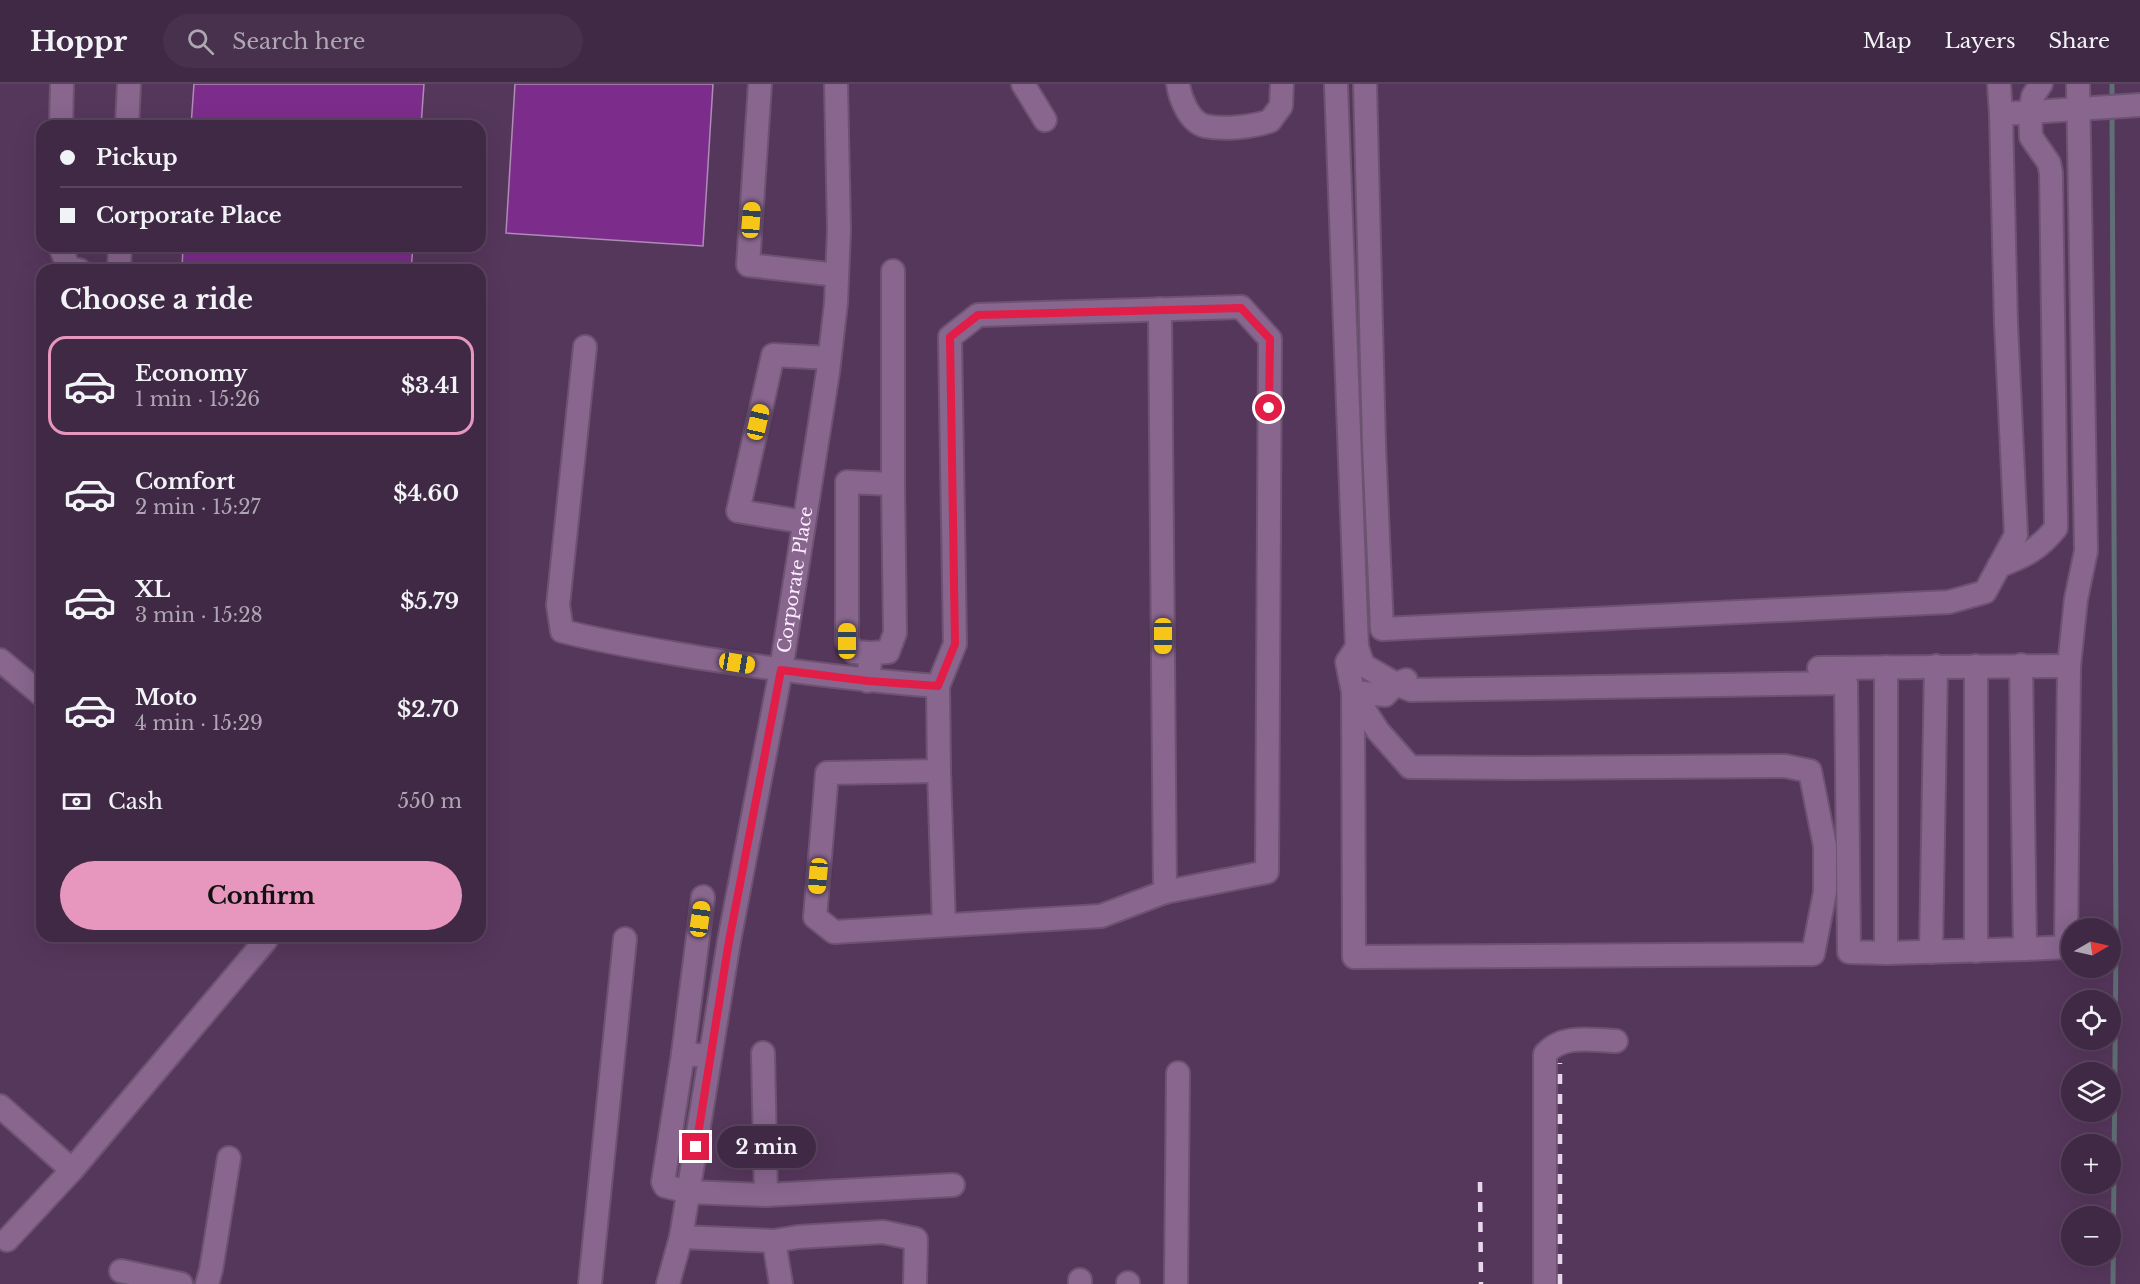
<!DOCTYPE html>
<meta charset="utf-8">
<style>
:root{--surface:#402945;--page:#47314c;--text:#f1f3f6;--muted:#aea6b3;--line:#59455e;--accent:#e797bd}
body{margin:0;font-family:"Libre Baskerville",serif;background:var(--page);color:var(--text);height:100vh;display:flex;flex-direction:column;font-size:22px;white-space:nowrap}
*{box-sizing:border-box;margin:0}
p{font-size:20px;color:var(--muted)}
.icon{flex:none;width:33px;height:33px;fill:none;stroke:currentColor;stroke-width:2;stroke-linecap:round;stroke-linejoin:round}
.map{position:relative;flex:1;overflow:hidden}
.drawer{position:absolute;left:36px;top:180px;width:450px;height:678px;display:flex;flex-direction:column;background:var(--surface);border-radius:18px;box-shadow:0 6px 24px #0002,0 0 0 2px var(--line)}
.drawer>*{flex:none}
.guide{position:absolute;left:36px;top:36px;width:450px;height:132px;border-radius:18px;box-shadow:0 6px 24px #0002,0 0 0 2px var(--line);display:grid;align-content:center;height:132px;padding:0 24px;background:var(--surface)}
.needle{width:39px;rotate:81deg}
.tools{position:absolute;left:2061px;top:834px;display:grid;gap:12px}
.tools a{display:grid;place-items:center;width:60px;height:60px;border-radius:50%;background:var(--surface);box-shadow:0 6px 24px #0002,0 0 0 2px var(--line);font-size:30px}
.end{position:absolute;width:27px;height:27px;margin:-14px;border:8px solid #e11d48;background:#fff;box-shadow:0 0 0 3px #fff}
.from{border-radius:50%}
.bubble{position:absolute;height:42px;border-radius:21px;background:var(--surface);box-shadow:0 6px 24px #0002,0 0 0 2px var(--line);font-size:20px;font-weight:700;line-height:42px;text-align:center}
.car{position:absolute;width:18px;height:36px;margin:-18px -9px;border-radius:8px;box-shadow:0 0 4px 2px #0007;background:linear-gradient(#f5c518 24%,#345 0 40%,#f5c518 0 76%,#345 0 86%,#f5c518 0)}
.guide b{display:flex;align-items:center;gap:21px;height:57px;font-size:22px}
.guide b+b{border-top:2px solid var(--line)}
.guide i{width:15px;height:15px;background:var(--text)}
ul{padding:0;list-style:none}
li{display:flex;align-items:center;gap:18px;height:99px;margin:0 12px 9px;padding:0 12px;border:3px solid transparent;border-radius:18px}
li div{flex:1}
li b{display:block;font-size:22px}
li em{font-style:normal;font-weight:700}
li.active{border-color:var(--accent)}
li>.icon{width:54px;height:54px;stroke-width:1.5}
h2{padding:0 24px;font-size:27px;line-height:72px}
.pay{display:flex;align-items:center;gap:15px;height:66px;padding:0 24px;font-size:22px}
.pay p{margin-inline-start:auto}
.primary-button{display:flex;gap:12px;margin-top:auto;padding:12px 24px}
.primary-button a{flex:1;height:69px;border-radius:36px;background:var(--accent);color:#111;font-size:24px;font-weight:700;line-height:69px;text-align:center}
header{display:flex;align-items:center;gap:36px;box-sizing:border-box;height:84px;padding:0 30px;background:var(--surface);border-bottom:2px solid var(--line)}
header strong{font-size:28px}
nav{display:flex;gap:33px;margin-inline-start:auto;font-size:21px}
.search{width:420px;height:54px;background:var(--page);display:flex;align-items:center;gap:15px;box-sizing:border-box;padding:0 21px;border-radius:33px;color:var(--muted);font-size:22px}
.map>svg:first-child{display:block}
.lines{fill:none;stroke-linecap:round;stroke-linejoin:round}
.stream{stroke:#606f75;stroke-width:5}
.building{fill:#7c2d8b;stroke:#af8cb5;stroke-width:1.5}
.minor-casing{stroke:#6d5371;stroke-width:26}
.minor{stroke:#88668e;stroke-width:22}
.rail{stroke:#e8d7ec;stroke-width:4.5;stroke-dasharray:10 10;stroke-linecap:butt}
.route{stroke:#e11d48;stroke-width:8}
.labels{text-anchor:middle;stroke-width:6;stroke-linejoin:round;paint-order:stroke}
.street-label{font-size:18px;fill:#fbecfe;stroke:#56375c}
</style>
<header>
<strong>Hoppr</strong>
<div class="search"><svg class="icon" aria-label="search" viewBox="0 0 24 24"><circle cx="10" cy="10" r="6"/><path d="M15 15l6 6"/></svg>Search here</div>
<nav><a>Map</a><a>Layers</a><a>Share</a></nav>
</header>
<div class="map">
<svg width="2140" height="1200" viewBox="0 0 2140 1200">
<rect width="100%" height="100%" fill="#56375c"/>
<g class="lines">
<g class="stream">
<path d="M2112,0V16"/>
<path d="M2112,29L2116,860L2113,1200"/>
</g>
</g>
<g class="building">
<path d="M194,0H424L421,42H191Z"/>
<path d="M515,0H713L703,162L506,149Z"/>
<path d="M183,162H413L411,186H182Z"/>
</g>
<g class="lines">
<defs>
<g id="minor">
<path d="M760,0L748,181L837,191"/>
<path d="M1023,0L1045,36"/>
<path d="M1178,0C1180,14 1189,38 1205,42C1224,46 1252,43 1270,37L1281,22L1282,0"/>
<path d="M1336,0L1357,563L1363,581L1396,600L1411,606L1846,599L1849,868L1886,869"/>
<path d="M1365,0L1374,361L1382,545L1949,518L1985,508L2016,451L2006,240L2001,30L2140,21"/>
<path d="M1999,0L2001,30"/>
<path d="M61,42L62,0"/>
<path d="M127,42L129,0"/>
<path d="M60,162L69,185L79,186"/>
<path d="M119,186L120,162"/>
<path d="M1160,225L1165,808"/>
<path d="M585,263L558,521L562,547C608,559 654,566 701,574C780,586 858,596 938,602L955,560L950,253L978,231L1241,223L1270,255L1267,788L1165,808L1101,832L834,848L815,833L827,689L939,687L938,602"/>
<path d="M804,438L738,427L773,271L829,274"/>
<path d="M1999,482C2025,472 2038,466 2056,444L2051,89L2049,79L2031,53L2030,28L2033,12L2041,0"/>
<path d="M871,569L888,568L895,549L893,400"/>
<path d="M0,576L42,611"/>
<path d="M1886,583V869L2025,865L2021,581"/>
<path d="M1819,584L2069,582"/>
<path d="M868,597L871,569L854,568L847,557V398L893,400V187"/>
<path d="M1353,608L1378,647L1410,683L1523,684L1785,682L1810,687L1825,762V808L1813,870L1354,873L1353,608L1347,578L1357,563"/>
<path d="M1353,608L1385,611L1396,600L1406,596"/>
<path d="M939,687L944,841"/>
<path d="M2025,865L2066,863L2069,582L2076,515L2086,467L2078,0"/>
<path d="M1976,867V582"/>
<path d="M1931,868L1936,582"/>
<path d="M763,969L766,1111"/>
<path d="M683,970L703,813"/>
<path d="M710,972L683,970L663,1098L665,1102L689,1108L766,1111L953,1101"/>
<path d="M0,1022L72,1086L7,1156"/>
<path d="M72,1086L266,856V852"/>
<path d="M681,1153L774,1157L781,1200"/>
<path d="M774,1157L798,1153L883,1148L916,1155L915,1200"/>
<path d="M121,1187L181,1200"/>
<path d="M1080,1196V1200"/>
<path d="M1128,1199V1200"/>
<path d="M207,1200L211,1186L229,1074"/>
<path d="M590,1200L625,855"/>
<path id="s1" d="M668,1200L681,1153L729,857L781,586L828,288L836,219L839,146L836,0"/>
<path d="M1176,1200L1178,989"/>
<path d="M1545,1200V970C1562,950 1591,956 1616,957"/>
</g>
</defs>
<use href="#minor" class="minor-casing"/>
<use href="#minor" class="minor"/>
<g class="rail">
<path d="M1480,1098L1481,1200"/>
<path d="M1560,1200V979"/>
</g>
</g>
<g class="lines">
<path class="route" d="M696,1063L729,857L781,586L868,597L938,602L955,560L950,253L978,231L1241,224L1270,255L1269,324"/>
</g>
<g class="labels">
<g class="street-label">
<text dy="6" stroke="none"><textPath href="#s1" startOffset="716">Corporate Place</textPath></text>
</g>
</g>
</svg>
<div class="tools">
<a><svg class="needle" viewBox="-14 -14 28 28"><path d="M0-13l5 13h-10z" fill="#e53935"/><path d="M0 13l5-13h-10z" fill="#aea6b3"/></svg></a>
<a><svg class="icon" aria-label="locate" viewBox="0 0 24 24"><circle cx="12" cy="12" r="6"/><path d="M12 2v4M12 18v4M2 12h4M18 12h4"/></svg></a>
<a><svg class="icon" aria-label="layers" viewBox="0 0 24 24"><path d="M12 4l9 5-9 5-9-5zM3 14l9 5 9-5"/></svg></a>
<a>+</a>
<a>−</a>
</div>
<i class="end from" style="left:1269px;top:324px"></i>
<i class="end" style="left:696px;top:1063px"></i>
<div class="bubble" style="left:717px;top:1042px;width:99px">2 min</div>
<i class="car" style="left:751px;top:136px;rotate:4deg"></i>
<i class="car" style="left:758px;top:338px;rotate:13deg"></i>
<i class="car" style="left:1163px;top:552px;rotate:180deg"></i>
<i class="car" style="left:847px;top:557px;rotate:0deg"></i>
<i class="car" style="left:737px;top:579px;rotate:99deg"></i>
<i class="car" style="left:818px;top:792px;rotate:185deg"></i>
<i class="car" style="left:700px;top:835px;rotate:8deg"></i>
<div class="guide">
<b><i class="from"></i>Pickup</b>
<b><i></i>Corporate Place</b>
</div>
<section class="drawer">
<h2>Choose a ride</h2>
<ul>
<li class="active"><svg class="icon" aria-label="car" viewBox="0 0 24 24"><path d="M5 17H2v-5l4-1 3-4h7l3 4 3 1v5h-3M9 17h6M6 11h13"/><circle cx="7" cy="17" r="2"/><circle cx="17" cy="17" r="2"/></svg><div><b>Economy</b><p>1 min · 15:26</p></div><em>$3.41</em></li>
<li><svg class="icon" aria-label="car" viewBox="0 0 24 24"><path d="M5 17H2v-5l4-1 3-4h7l3 4 3 1v5h-3M9 17h6M6 11h13"/><circle cx="7" cy="17" r="2"/><circle cx="17" cy="17" r="2"/></svg><div><b>Comfort</b><p>2 min · 15:27</p></div><em>$4.60</em></li>
<li><svg class="icon" aria-label="car" viewBox="0 0 24 24"><path d="M5 17H2v-5l4-1 3-4h7l3 4 3 1v5h-3M9 17h6M6 11h13"/><circle cx="7" cy="17" r="2"/><circle cx="17" cy="17" r="2"/></svg><div><b>XL</b><p>3 min · 15:28</p></div><em>$5.79</em></li>
<li><svg class="icon" aria-label="car" viewBox="0 0 24 24"><path d="M5 17H2v-5l4-1 3-4h7l3 4 3 1v5h-3M9 17h6M6 11h13"/><circle cx="7" cy="17" r="2"/><circle cx="17" cy="17" r="2"/></svg><div><b>Moto</b><p>4 min · 15:29</p></div><em>$2.70</em></li>
</ul>
<div class="pay"><svg class="icon" aria-label="cash" viewBox="0 0 24 24"><path d="M3 7h18v10H3z"/><circle cx="12" cy="12" r="2"/></svg>Cash<p>550 m</p></div>
<div class="primary-button"><a>Confirm</a></div>
</section>
</div>
